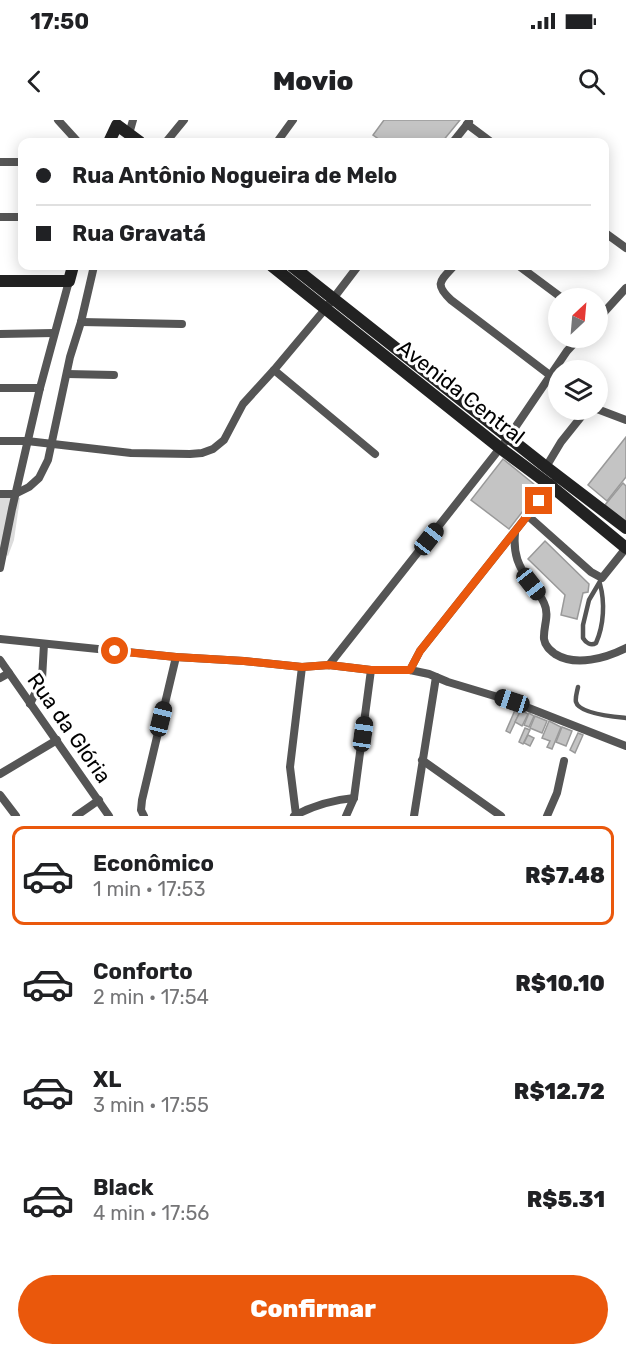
<!DOCTYPE html>
<html lang="pt">
<meta charset="utf-8">
<style>
:root{--surface:#fff;--page:#f6f6f6;--text:#202124;--muted:#757577;--line:#e0e0e0;--accent:#ea580c}
body{margin:0;font-family:Rubik,sans-serif;background:var(--page);color:var(--text);height:100vh;display:flex;flex-direction:column;font-size:22px;white-space:nowrap}
*{box-sizing:border-box;margin:0}
p{font-size:20px;color:var(--muted)}
.icon{flex:none;width:33px;height:33px;fill:none;stroke:currentColor;stroke-width:2;stroke-linecap:round;stroke-linejoin:round}
.map{position:relative;height:696px;overflow:hidden}
.drawer{display:flex;flex-direction:column;background:var(--surface);flex:1}
.drawer>*{flex:none}
.banner{position:absolute;left:18px;top:18px;width:591px;height:132px;border-radius:12px;box-shadow:0 3px 15px #0003;display:grid;align-content:center;height:132px;padding:0 18px;background:var(--surface)}
.needle{width:39px;rotate:26deg}
.controls{position:absolute;left:548px;top:168px;display:grid;gap:12px}
.controls a{display:grid;place-items:center;width:60px;height:60px;border-radius:50%;background:var(--surface);box-shadow:0 3px 15px #0003;font-size:30px}
.end{position:absolute;width:27px;height:27px;margin:-14px;border:8px solid #ea580c;background:#fff;box-shadow:0 0 0 3px #fff}
.from{border-radius:50%}
.car{position:absolute;width:18px;height:36px;margin:-18px -9px;border-radius:8px;box-shadow:0 0 4px 2px #0007;background:linear-gradient(#222 24%,#8ab4d8 0 40%,#222 0 76%,#8ab4d8 0 86%,#222 0)}
.banner b{display:flex;align-items:center;gap:21px;height:57px;font-size:22px}
.banner b+b{border-top:2px solid var(--line)}
.banner i{width:15px;height:15px;background:var(--text)}
ul{padding:10px 0 0;list-style:none}
li{display:flex;align-items:center;gap:18px;height:99px;margin:0 12px 9px;padding:0 6px;border:3px solid transparent;border-radius:12px}
li div{flex:1}
li b{display:block;font-size:22px}
li em{font-style:normal;font-weight:800}
li.current{border-color:var(--accent)}
li>.icon{width:54px;height:54px;stroke-width:1.5}
.primary-button{display:flex;gap:12px;margin-top:auto;padding:12px 18px}
.primary-button a{flex:1;height:69px;border-radius:36px;background:var(--accent);color:#fff;font-size:24px;font-weight:800;line-height:69px;text-align:center}
.status{display:flex;justify-content:space-between;align-items:center;height:42px;padding:0 30px;background:var(--surface);direction:ltr}
.status svg{height:16px;fill:currentColor}
header{display:flex;justify-content:space-between;align-items:center;height:78px;padding:0 18px;background:var(--surface);font-size:27px;font-weight:800}
.map>svg:first-child{display:block}
.green{fill:#dcdcdc}
.building{fill:#c4c4c4;stroke:#999;stroke-width:1.5}
.lines{fill:none;stroke-linecap:round;stroke-linejoin:round}
.lane{stroke:#555;stroke-width:4.5}
.street{stroke:#555;stroke-width:8}
.secondary{stroke:#222;stroke-width:12}
.route{stroke:#ea580c;stroke-width:8}
.labels{text-anchor:middle;stroke-width:6;stroke-linejoin:round;paint-order:stroke}
.street-label{font-size:21px;fill:#000;stroke:#fff}
</style>
<div class="status"><b>17:50</b><svg viewBox="0 0 49 12"><path d="M0 12V9h3v3zM5 12V6h3v6zM10 12V3h3v9zM15 12V0h3v12zM26 1h20v11H26zM47 4h2v5h-2z"/></svg></div>
<header><svg class="icon" aria-label="back" viewBox="0 0 24 24"><path d="M15 5l-7 7 7 7"/></svg>Movio<svg class="icon" aria-label="search" viewBox="0 0 24 24"><circle cx="10" cy="10" r="6"/><path d="M15 15l6 6"/></svg></header>
<div class="map">
<svg width="626" height="696" viewBox="0 0 626 696">
<rect width="100%" height="100%" fill="#fff"/>
<path class="green" d="M0,377L20,378L14,420L8,436L0,431Z"/>
<g class="building">
<path d="M384,0H460L442,22H383L373,15Z"/>
<path d="M626,317V357L607,381L588,365Z"/>
<path d="M503,339L540,369L509,409L471,380Z"/>
<path d="M623,363L626,366V402L605,385Z"/>
<path d="M545,421L589,464L588,472L583,473L577,499L561,495L565,475L528,439Z"/>
<path d="M515,590L520,592L510,613L506,611Z"/>
<path d="M521,590L528,594L522,606L515,602Z"/>
<path d="M529,593L534,596L529,607L524,605Z"/>
<path d="M535,596L547,601L542,613L530,608Z"/>
<path d="M549,601L561,607L552,629L547,627L550,621L542,618Z"/>
<path d="M562,607L572,611L566,626L556,622Z"/>
<path d="M525,608L530,610L523,624L519,622Z"/>
<path d="M578,613L583,615L575,633L570,630Z"/>
<path d="M528,615L534,618L530,626L524,623Z"/>
</g>
<g class="lines">
<g class="lane">
<path d="M600,464C605,482 604,505 596,523C591,526 586,523 583,518V505L589,480L602,458"/>
<path d="M578,567C577,572 575,578 576,582C579,594 616,597 626,598"/>
</g>
<g class="street">
<path d="M58,0L78,22"/>
<path d="M467,4L491,22"/>
<path d="M129,14L133,0"/>
<path d="M166,22L184,0"/>
<path d="M277,22L293,0"/>
<path d="M453,22L469,2"/>
<path d="M0,42H22"/>
<path d="M0,97H22"/>
<path d="M604,112L626,128"/>
<path d="M454,146C440,161 434,164 451,180L551,256"/>
<path d="M519,146L562,178"/>
<path d="M597,200L626,168"/>
<path d="M81,202L182,204"/>
<path d="M0,214L54,213"/>
<path d="M274,250L375,334"/>
<path d="M67,254L114,255"/>
<path d="M0,268H40"/>
<path d="M597,289L626,300"/>
<path d="M0,321H27L131,333L190,334L202,333L213,329L224,320L243,284L274,250L326,188L358,146"/>
<path d="M546,347L561,322L585,292L591,290"/>
<path d="M0,374H15L29,367L39,358L48,340L70,237L81,202L94,146"/>
<path d="M527,395L591,452L602,458L626,428"/>
<path d="M515,413C513,434 518,446 531,464C536,470 541,476 544,483C550,495 543,507 544,519C545,526 550,530 555,534C576,547 606,538 626,528"/>
<path d="M0,448L12,389L40,268L69,161"/>
<path d="M0,519L176,537L244,541L302,547L329,545L371,550H410L429,554L448,562L511,581L626,626"/>
<path d="M0,540L109,696"/>
<path d="M329,545L508,318L567,231L579,218"/>
<path d="M410,550L420,531L554,362"/>
<path d="M0,558L9,553"/>
<path d="M30,584L42,559L44,524"/>
<path d="M422,640L501,696"/>
<path d="M0,654L57,620"/>
<path d="M0,675L16,696"/>
<path d="M296,695L290,647L302,547"/>
<path d="M76,696L99,680"/>
<path d="M144,696L141,690L142,680L176,537"/>
<path d="M294,696C314,685 332,680 354,678"/>
<path d="M346,696L354,678L371,550"/>
<path d="M414,696L436,557"/>
<path d="M547,696L557,673L564,641"/>
</g>
<g class="secondary">
<path d="M109,22L117,5L140,22"/>
<path d="M272,146L500,328L551,366L626,428"/>
<path d="M292,146L546,347L626,408"/>
<path d="M0,161H69L73,146"/>
</g>
</g>
<g class="lines">
<path class="route" d="M115,531L176,537L244,541L302,547L329,545L371,550H410L420,531L539,381"/>
</g>
<g class="labels">
<g class="street-label">
<text transform="translate(461 272) rotate(38)" y="7">Avenida Central</text>
<text transform="translate(69 608) rotate(55)" y="7">Rua da Glória</text>
</g>
</g>
</svg>
<div class="controls">
<a><svg class="needle" viewBox="-14 -14 28 28"><path d="M0-13l5 13h-10z" fill="#e53935"/><path d="M0 13l5-13h-10z" fill="#757577"/></svg></a>
<a><svg class="icon" aria-label="layers" viewBox="0 0 24 24"><path d="M12 4l9 5-9 5-9-5zM3 14l9 5 9-5"/></svg></a>
</div>
<i class="end from" style="left:115px;top:531px"></i>
<i class="end" style="left:539px;top:381px"></i>
<i class="car" style="left:429px;top:419px;rotate:38deg"></i>
<i class="car" style="left:531px;top:464px;rotate:142deg"></i>
<i class="car" style="left:512px;top:581px;rotate:288deg"></i>
<i class="car" style="left:161px;top:599px;rotate:14deg"></i>
<i class="car" style="left:363px;top:614px;rotate:8deg"></i>
<div class="banner">
<b><i class="from"></i>Rua Antônio Nogueira de Melo</b>
<b><i></i>Rua Gravatá</b>
</div>
</div>
<section class="drawer">
<ul>
<li class="current"><svg class="icon" aria-label="car" viewBox="0 0 24 24"><path d="M5 17H2v-5l4-1 3-4h7l3 4 3 1v5h-3M9 17h6M6 11h13"/><circle cx="7" cy="17" r="2"/><circle cx="17" cy="17" r="2"/></svg><div><b>Econômico</b><p>1 min · 17:53</p></div><em>R$7.48</em></li>
<li><svg class="icon" aria-label="car" viewBox="0 0 24 24"><path d="M5 17H2v-5l4-1 3-4h7l3 4 3 1v5h-3M9 17h6M6 11h13"/><circle cx="7" cy="17" r="2"/><circle cx="17" cy="17" r="2"/></svg><div><b>Conforto</b><p>2 min · 17:54</p></div><em>R$10.10</em></li>
<li><svg class="icon" aria-label="car" viewBox="0 0 24 24"><path d="M5 17H2v-5l4-1 3-4h7l3 4 3 1v5h-3M9 17h6M6 11h13"/><circle cx="7" cy="17" r="2"/><circle cx="17" cy="17" r="2"/></svg><div><b>XL</b><p>3 min · 17:55</p></div><em>R$12.72</em></li>
<li><svg class="icon" aria-label="car" viewBox="0 0 24 24"><path d="M5 17H2v-5l4-1 3-4h7l3 4 3 1v5h-3M9 17h6M6 11h13"/><circle cx="7" cy="17" r="2"/><circle cx="17" cy="17" r="2"/></svg><div><b>Black</b><p>4 min · 17:56</p></div><em>R$5.31</em></li>
</ul>
<div class="primary-button"><a>Confirmar</a></div>
</section>
